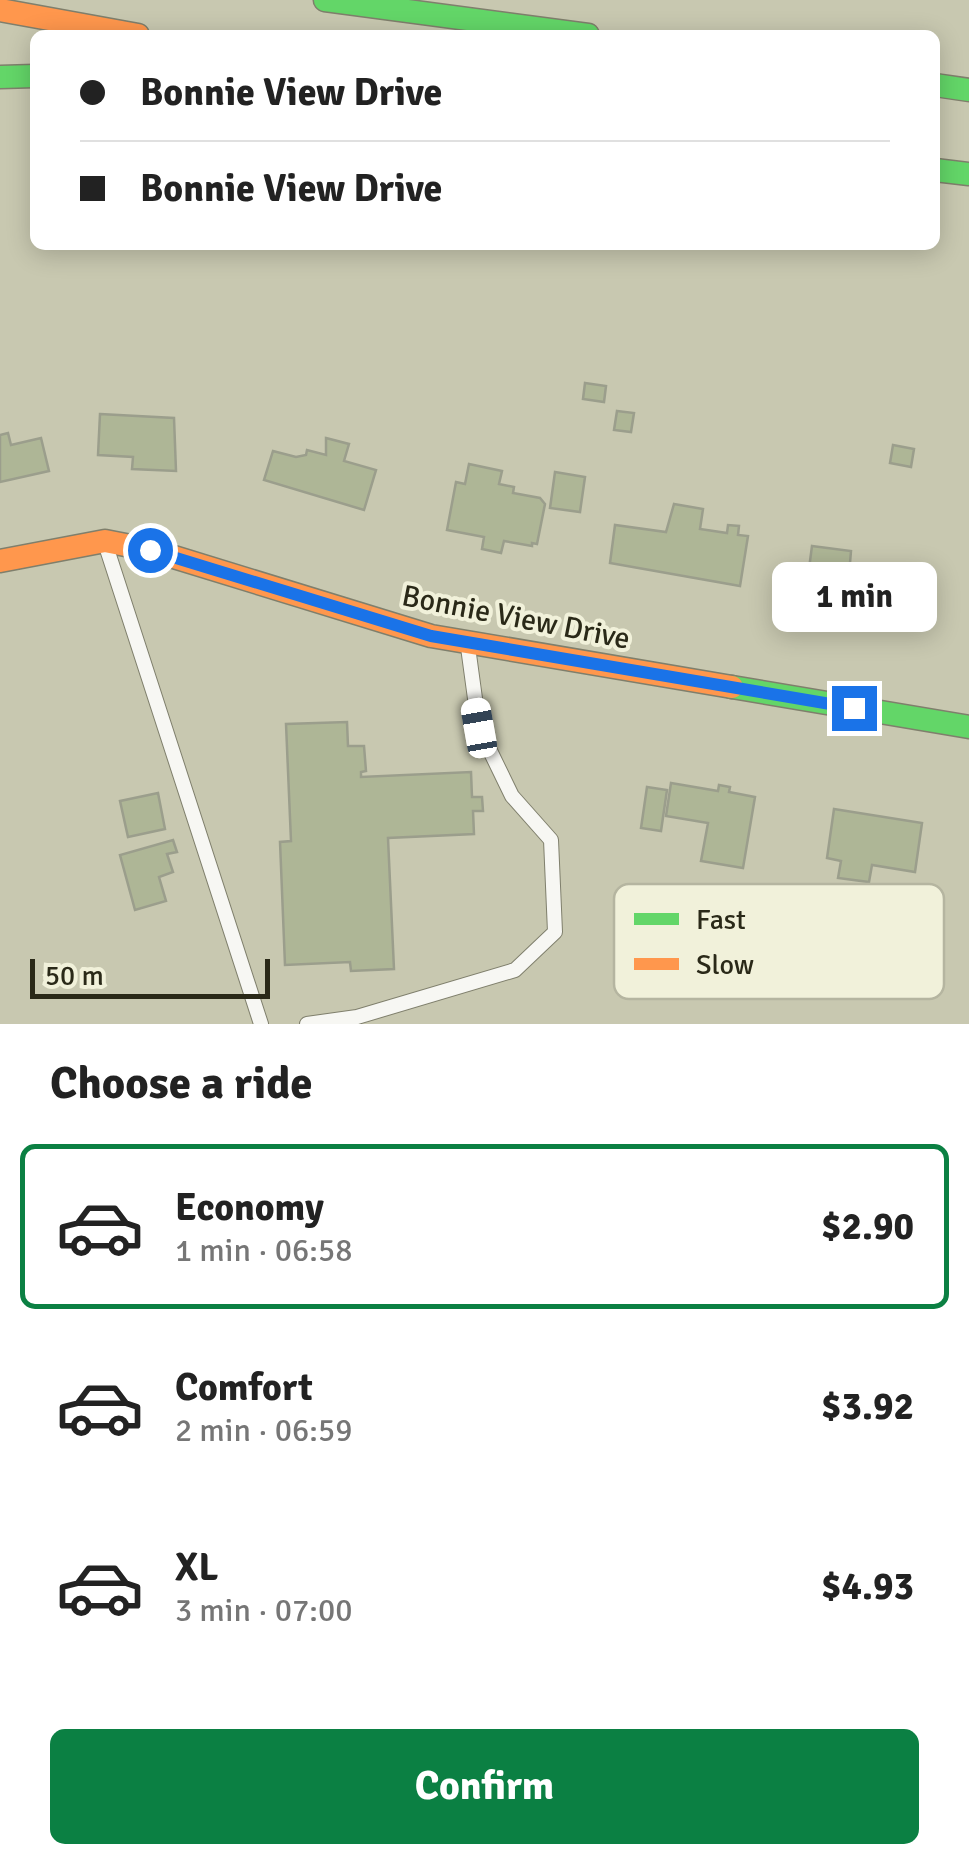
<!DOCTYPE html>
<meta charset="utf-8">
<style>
:root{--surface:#fff;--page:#f6f6f6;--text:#222;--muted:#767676;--line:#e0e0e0;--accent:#0b8043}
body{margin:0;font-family:Signika,sans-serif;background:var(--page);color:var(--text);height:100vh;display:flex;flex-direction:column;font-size:38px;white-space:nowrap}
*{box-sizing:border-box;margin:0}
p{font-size:32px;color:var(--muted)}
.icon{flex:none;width:55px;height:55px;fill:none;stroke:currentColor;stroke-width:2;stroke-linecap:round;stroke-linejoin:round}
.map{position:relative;height:1024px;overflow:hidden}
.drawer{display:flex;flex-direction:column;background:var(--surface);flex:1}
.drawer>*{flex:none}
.guide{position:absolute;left:30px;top:30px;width:910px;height:220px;border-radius:15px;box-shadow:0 5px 25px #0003;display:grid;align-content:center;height:220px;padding:0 50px;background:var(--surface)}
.scale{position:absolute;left:30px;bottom:25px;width:240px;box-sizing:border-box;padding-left:10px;border:5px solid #2a2918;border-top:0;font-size:28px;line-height:35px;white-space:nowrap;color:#2a2918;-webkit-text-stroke:8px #f1f1da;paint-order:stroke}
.end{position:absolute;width:45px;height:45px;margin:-22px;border:12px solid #1a73e8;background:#fff;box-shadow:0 0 0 5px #fff}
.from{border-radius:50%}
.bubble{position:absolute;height:70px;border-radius:15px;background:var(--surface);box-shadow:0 5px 25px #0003;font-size:32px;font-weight:800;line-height:70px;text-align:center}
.car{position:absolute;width:30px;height:60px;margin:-30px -15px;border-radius:12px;box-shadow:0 0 8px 2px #0007;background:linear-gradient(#fff 24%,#345 0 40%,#fff 0 76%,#345 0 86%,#fff 0)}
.guide b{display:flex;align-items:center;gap:35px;height:95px;font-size:38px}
.guide b+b{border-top:2px solid var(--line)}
.guide i{width:25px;height:25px;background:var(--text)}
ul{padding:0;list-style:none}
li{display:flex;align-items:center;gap:30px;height:165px;margin:0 20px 15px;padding:0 30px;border:5px solid transparent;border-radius:15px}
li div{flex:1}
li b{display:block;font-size:38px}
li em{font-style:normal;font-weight:800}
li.active{border-color:var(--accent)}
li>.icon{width:90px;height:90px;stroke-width:1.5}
h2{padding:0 50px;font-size:45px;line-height:120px}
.cta{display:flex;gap:20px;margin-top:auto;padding:20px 50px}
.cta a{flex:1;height:115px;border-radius:15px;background:var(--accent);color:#fff;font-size:40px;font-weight:800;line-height:115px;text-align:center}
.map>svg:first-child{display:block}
.building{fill:#aeb696;stroke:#9b9e8c;stroke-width:2.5}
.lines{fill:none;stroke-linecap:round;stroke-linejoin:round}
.lane-casing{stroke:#7f7f6c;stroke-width:16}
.fast-casing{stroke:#7f7f6c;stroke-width:25}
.slow-casing{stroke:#7f7f6c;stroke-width:25}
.lane{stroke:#f7f7f3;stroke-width:14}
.fast{stroke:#63d668;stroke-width:22}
.slow{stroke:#ff974d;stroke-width:22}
.route{stroke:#1a73e8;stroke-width:12}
.labels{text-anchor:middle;stroke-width:8;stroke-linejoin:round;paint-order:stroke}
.street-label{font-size:30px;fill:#2a2918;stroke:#f1f1da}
.key{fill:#f1f1da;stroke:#b5b5a0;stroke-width:2.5}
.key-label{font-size:28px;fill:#2a2918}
</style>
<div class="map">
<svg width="969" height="1024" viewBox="0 0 969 1024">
<rect width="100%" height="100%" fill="#c8c8b0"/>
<g class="building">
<path d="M585,383L606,386L604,402L583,399Z"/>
<path d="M617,411L634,413L631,432L614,430Z"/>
<path d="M100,414L174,418L176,471L132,469L133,457L98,455Z"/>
<path d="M8,433L11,445L41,438L49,471L0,482V435Z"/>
<path d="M326,438L349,444L344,461L376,470L364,510L264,480L273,451L296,457L306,455L307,450L326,455Z"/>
<path d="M893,445L914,449L911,467L890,463Z"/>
<path d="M469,464L502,471L499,484L514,487L513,493L540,498L545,504L537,544L532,543V546L504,541L501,553L482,549L484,537L447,530L456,482L465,484Z"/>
<path d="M555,472L585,477L580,512L550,508Z"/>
<path d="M674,504L703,509L700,529L727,533L728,525L739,526L738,535L748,536L740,586L610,563L615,525L666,532Z"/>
<path d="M812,546L851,551L850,563L921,572L916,614L805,599Z"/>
<path d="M347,722L348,746H364L366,771L361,772V777L471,772L472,797H482L483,811H473L474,834L388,838L394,969L351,971L350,962L285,965L280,842L291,841L286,724Z"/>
<path d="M671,783L718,791L719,785L730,787L729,792L755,797L743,868L701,861L708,823L666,816Z"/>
<path d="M647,787L667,790L661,831L641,828Z"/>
<path d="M158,793L165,829L128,837L120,801Z"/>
<path d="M834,809L922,823L915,872L872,865L869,882L838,878L841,861L827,858Z"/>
<path d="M173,840L177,852L167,854L173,872L159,877L166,901L135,910L120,855Z"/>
</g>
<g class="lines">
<defs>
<g id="lane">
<path d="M106,546L261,1024"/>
<path d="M307,1024L357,1017L515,970L555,932L551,840L512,796L479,728L468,647"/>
</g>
<g id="fast">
<path d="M325,0L588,35"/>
<path d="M0,77L35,76"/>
<path d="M935,85L969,90"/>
<path d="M935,170L969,174"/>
<path d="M732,687L969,727"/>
</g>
<g id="slow">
<path d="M0,10L138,35"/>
<path d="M0,561L105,541L151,550L431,636L732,687"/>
</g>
</defs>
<use href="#lane" class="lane-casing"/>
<use href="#fast" class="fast-casing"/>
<use href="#slow" class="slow-casing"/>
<use href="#lane" class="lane"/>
<use href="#fast" class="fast"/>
<use href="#slow" class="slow"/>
</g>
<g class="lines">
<path class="route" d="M150,550L431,636L854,708"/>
</g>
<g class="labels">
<g class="street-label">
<text transform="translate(516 617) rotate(11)" y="10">Bonnie View Drive</text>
</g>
</g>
<rect x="614" y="884" width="330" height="115" rx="15" class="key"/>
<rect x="634" y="913" width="45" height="12" fill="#63d668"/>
<rect x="634" y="958" width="45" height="12" fill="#ff974d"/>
<g class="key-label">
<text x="696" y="929">Fast</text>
<text x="696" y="974">Slow</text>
</g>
</svg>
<div class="scale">50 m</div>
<i class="end from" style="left:150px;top:550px"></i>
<i class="end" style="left:854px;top:708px"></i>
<div class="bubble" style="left:772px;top:562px;width:165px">1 min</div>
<i class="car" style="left:479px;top:728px;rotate:350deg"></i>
<div class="guide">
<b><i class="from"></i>Bonnie View Drive</b>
<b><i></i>Bonnie View Drive</b>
</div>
</div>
<section class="drawer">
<h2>Choose a ride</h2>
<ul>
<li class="active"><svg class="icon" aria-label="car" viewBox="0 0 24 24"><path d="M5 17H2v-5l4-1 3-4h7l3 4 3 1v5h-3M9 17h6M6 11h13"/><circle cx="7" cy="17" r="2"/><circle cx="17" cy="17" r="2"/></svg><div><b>Economy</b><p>1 min · 06:58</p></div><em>$2.90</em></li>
<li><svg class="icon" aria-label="car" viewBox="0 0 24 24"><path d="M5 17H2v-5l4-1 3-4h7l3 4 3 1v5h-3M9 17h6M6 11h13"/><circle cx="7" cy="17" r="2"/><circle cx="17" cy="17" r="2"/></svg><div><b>Comfort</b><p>2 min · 06:59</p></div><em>$3.92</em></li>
<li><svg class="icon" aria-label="car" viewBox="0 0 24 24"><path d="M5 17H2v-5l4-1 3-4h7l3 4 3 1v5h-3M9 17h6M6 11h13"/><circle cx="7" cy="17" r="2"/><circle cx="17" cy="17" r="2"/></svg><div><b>XL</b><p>3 min · 07:00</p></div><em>$4.93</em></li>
</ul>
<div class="cta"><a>Confirm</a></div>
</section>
